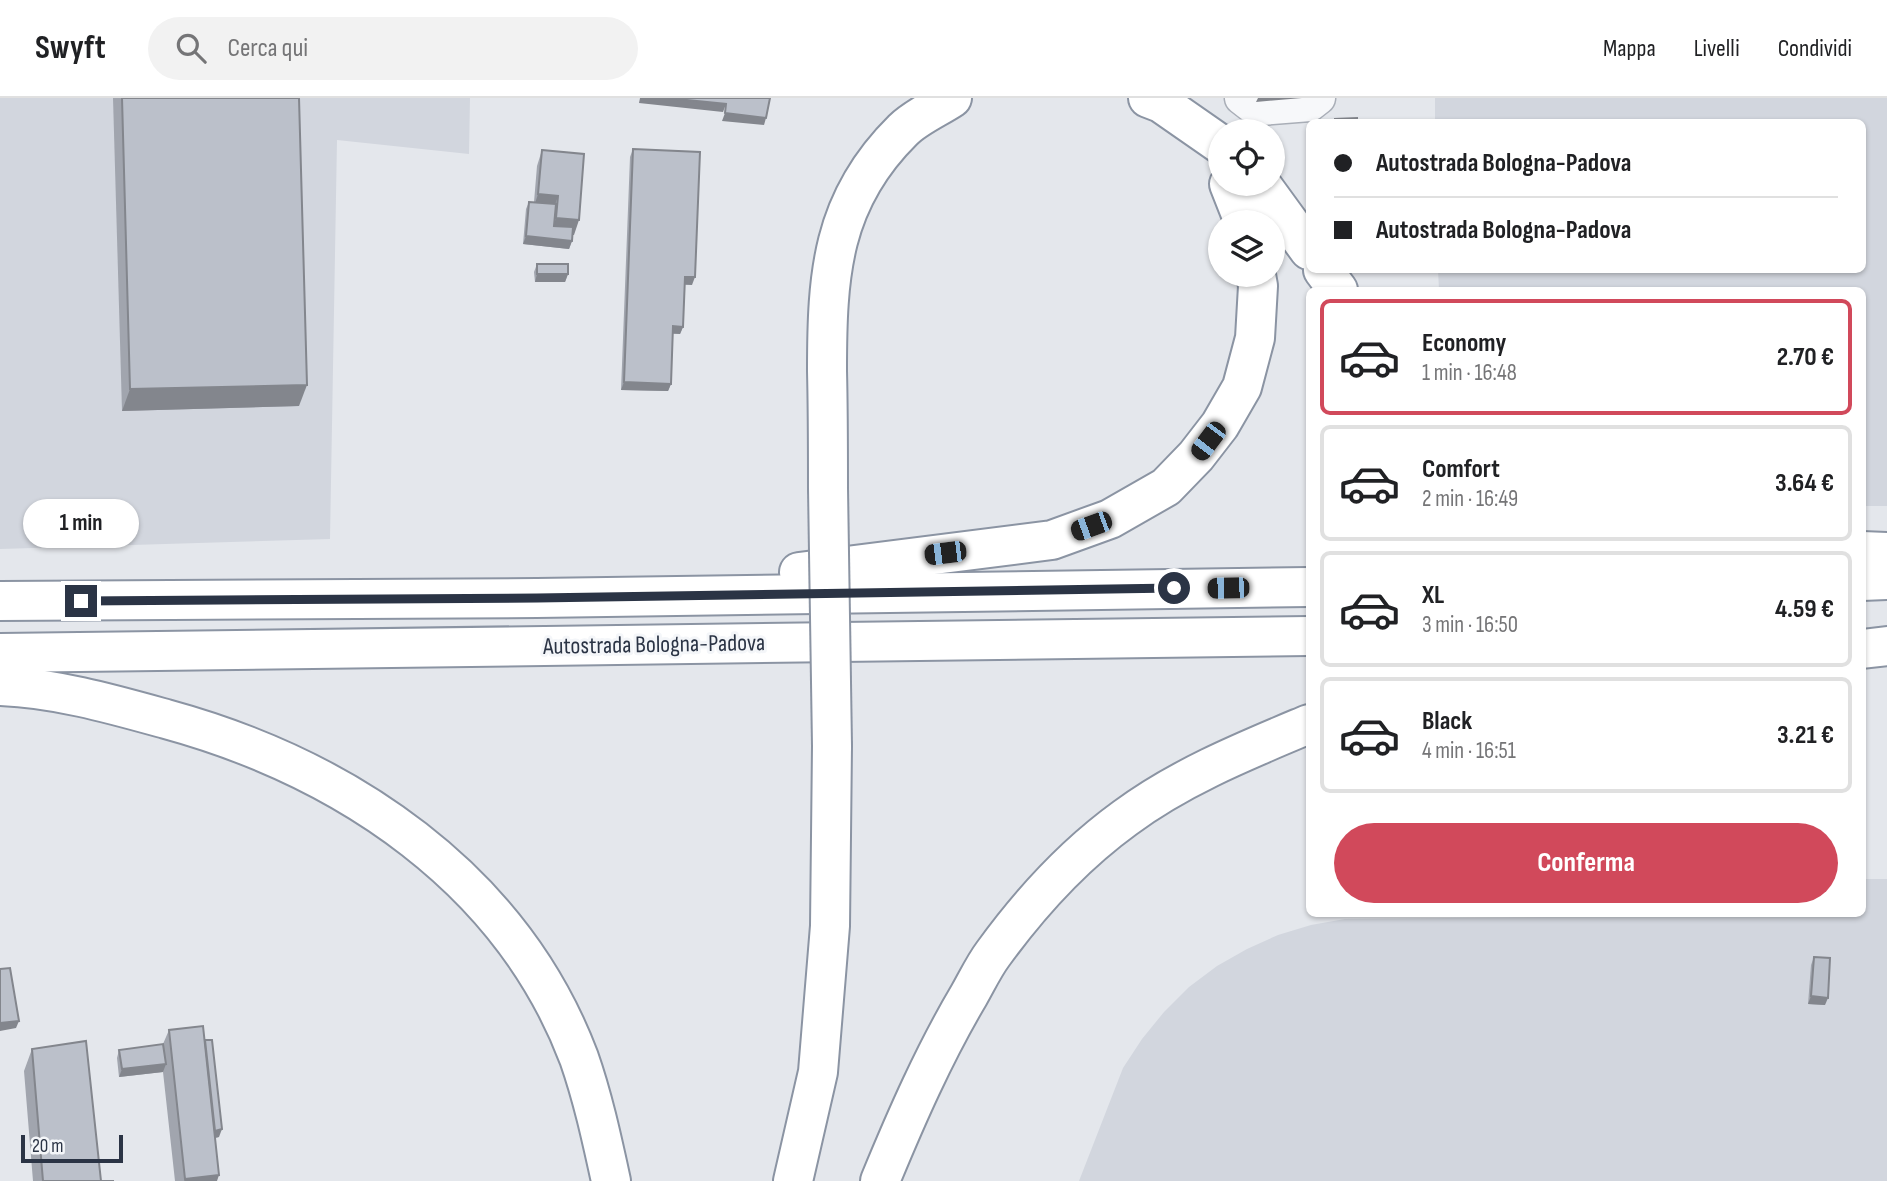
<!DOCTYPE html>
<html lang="it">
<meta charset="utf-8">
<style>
:root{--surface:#fff;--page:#f2f2f2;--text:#202124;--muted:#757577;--line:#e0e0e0;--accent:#d1495b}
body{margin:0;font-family:"Sofia Sans Condensed",sans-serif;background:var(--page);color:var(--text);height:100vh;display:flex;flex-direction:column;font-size:26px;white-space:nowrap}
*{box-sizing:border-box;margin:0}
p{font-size:23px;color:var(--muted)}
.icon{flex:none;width:38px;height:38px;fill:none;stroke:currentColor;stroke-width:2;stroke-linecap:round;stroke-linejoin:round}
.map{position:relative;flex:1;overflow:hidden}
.drawer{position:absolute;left:1306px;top:189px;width:560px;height:630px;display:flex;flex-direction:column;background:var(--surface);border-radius:10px;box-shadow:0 2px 5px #0004}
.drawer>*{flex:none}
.guide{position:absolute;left:1306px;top:21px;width:560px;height:154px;border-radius:10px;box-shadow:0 2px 5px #0004;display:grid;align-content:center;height:154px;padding:0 28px;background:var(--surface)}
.tools{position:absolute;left:1208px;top:21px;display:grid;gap:14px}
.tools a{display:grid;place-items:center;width:77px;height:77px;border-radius:50%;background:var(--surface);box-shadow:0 2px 5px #0004;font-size:35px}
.scale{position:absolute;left:21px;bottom:18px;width:102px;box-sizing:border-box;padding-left:7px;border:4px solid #2b3445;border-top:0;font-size:19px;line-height:24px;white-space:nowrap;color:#2b3445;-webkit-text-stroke:5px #f4f6f9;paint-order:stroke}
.end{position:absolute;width:32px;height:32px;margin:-16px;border:9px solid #2b3445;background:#fff;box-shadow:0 0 0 4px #fff}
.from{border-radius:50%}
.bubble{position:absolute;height:49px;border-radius:24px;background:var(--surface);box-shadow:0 2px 5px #0004;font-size:23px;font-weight:700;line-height:49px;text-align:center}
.car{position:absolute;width:21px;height:42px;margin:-21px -10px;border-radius:9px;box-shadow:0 0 5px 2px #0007;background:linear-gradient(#222 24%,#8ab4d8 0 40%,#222 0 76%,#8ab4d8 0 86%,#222 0)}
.guide b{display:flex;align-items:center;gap:24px;height:66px;font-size:26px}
.guide b+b{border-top:2px solid var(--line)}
.guide i{width:18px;height:18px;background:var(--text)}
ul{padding:12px 0 0;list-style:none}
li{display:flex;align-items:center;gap:21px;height:116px;margin:0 14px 10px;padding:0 14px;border:4px solid var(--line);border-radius:10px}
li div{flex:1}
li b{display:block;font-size:26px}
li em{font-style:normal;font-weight:700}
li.on{border-color:var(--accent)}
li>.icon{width:63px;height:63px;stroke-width:1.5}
.action{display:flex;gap:14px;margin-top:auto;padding:14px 28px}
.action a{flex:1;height:80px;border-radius:42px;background:var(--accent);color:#fff;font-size:28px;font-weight:700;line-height:80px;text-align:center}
header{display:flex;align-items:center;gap:42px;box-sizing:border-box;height:98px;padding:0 35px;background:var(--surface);border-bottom:2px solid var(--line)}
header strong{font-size:33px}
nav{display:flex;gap:38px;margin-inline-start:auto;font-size:24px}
.search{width:490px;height:63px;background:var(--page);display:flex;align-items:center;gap:18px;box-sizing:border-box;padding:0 24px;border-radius:38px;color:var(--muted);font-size:26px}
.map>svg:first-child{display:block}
.built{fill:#d2d6de}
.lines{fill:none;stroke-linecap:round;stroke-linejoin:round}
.street-casing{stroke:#a9aeb7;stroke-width:35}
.highway-casing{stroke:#8b94a3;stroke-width:42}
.street{stroke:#f7f8fa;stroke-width:32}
.highway{stroke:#fff;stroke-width:38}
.highway-bridge-casing{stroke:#8b94a3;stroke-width:42;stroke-linecap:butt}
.highway-bridge{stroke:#fff;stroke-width:38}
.wall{fill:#a1a5ae}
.shaded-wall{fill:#83868d}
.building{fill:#bbc0ca;stroke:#83868d;stroke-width:2}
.route{stroke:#2b3445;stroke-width:9}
.labels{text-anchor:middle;stroke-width:6;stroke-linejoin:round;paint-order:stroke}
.street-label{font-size:24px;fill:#2b3445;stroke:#f4f6f9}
</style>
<header>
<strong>Swyft</strong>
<div class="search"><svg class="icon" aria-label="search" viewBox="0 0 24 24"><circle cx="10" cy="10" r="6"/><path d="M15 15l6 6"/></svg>Cerca qui</div>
<nav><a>Mappa</a><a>Livelli</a><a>Condividi</a></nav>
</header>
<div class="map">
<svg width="1887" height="1083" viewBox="0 0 1887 1083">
<rect width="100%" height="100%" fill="#e4e7ec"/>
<g class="built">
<path d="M0,0H470L469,56L337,42L330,441L0,451Z"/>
<path d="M1435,0H1887V408H1862V192H1439L1438,172H1862V24H1435Z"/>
<path d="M1862,781H1887V1083H1079L1123,970L1142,941L1164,914L1189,889L1217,868L1247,851L1278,837L1311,827L1345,821L1862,816Z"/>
</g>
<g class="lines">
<defs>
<path id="street" d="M1241,0L1250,7L1261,11L1310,7L1319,0"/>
<g id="highway">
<path d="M1148,0L1161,5L1220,46"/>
<path d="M1229,86L1244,124"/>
<path d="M1261,86L1309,152"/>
<path d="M1323,172L1338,192"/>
<path d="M828,390C828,351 828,312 827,273C827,177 831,103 903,32C916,19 937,10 952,0"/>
<path d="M1862,453L1887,454"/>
<path d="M799,474L1052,442L1110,421L1166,389L1196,358L1220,327L1242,289L1255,240L1258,188L1256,177"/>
<path d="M1862,483L1887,482"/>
<path d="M0,503L537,500L1309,489"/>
<path d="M1862,551L1887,548"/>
<path d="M0,555L1309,538"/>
<path d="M0,588C56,590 112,606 166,621C345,670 511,780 579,960C593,1000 602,1042 611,1083"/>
<path d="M793,1083L818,974L830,828L832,648"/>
<path d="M880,1083C906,1020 934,956 969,897C977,883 984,868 993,856C1030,805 1074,757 1125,720C1180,679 1247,652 1309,626"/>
</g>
</defs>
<use href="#street" class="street-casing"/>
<use href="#highway" class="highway-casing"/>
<use href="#street" class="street"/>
<use href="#highway" class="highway"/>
<defs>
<path id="highway-bridge" d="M828,390L832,648"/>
</defs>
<use href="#highway-bridge" class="highway-bridge-casing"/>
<use href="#highway-bridge" class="highway-bridge"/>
</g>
<g class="wall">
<path d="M113,0H299V308L122,313Z"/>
<path d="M633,51L692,187H685L683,229L680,236H673L671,286L668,293L621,292L630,59Z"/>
<path d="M542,52L574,137H572V143L569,151L523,146L526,111L529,104H534L537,68Z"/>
<path d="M537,166L568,176L565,184H535L534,174Z"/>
<path d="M1814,859L1825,907L1808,906L1811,867Z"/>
<path d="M169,932L219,1039L215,1040L217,1083H175L163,974L119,979L117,960L119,952L163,946Z"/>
<path d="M32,951L101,1083H114H33L24,973Z"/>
</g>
<g class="shaded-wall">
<path d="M640,0H667L726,6L723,14L639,5Z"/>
<path d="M1258,0H1302L1256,4Z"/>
<path d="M725,15L766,20L764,27L722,23Z"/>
<path d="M538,96L558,98L553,113L533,112Z"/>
<path d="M556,120L579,122L574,137L551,135Z"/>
<path d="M526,138L572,143L569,151L523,146Z"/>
<path d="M537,176H568L565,184H535Z"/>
<path d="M685,179H695L692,187L682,186Z"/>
<path d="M673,228L683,229L680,236L670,235Z"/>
<path d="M624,284L671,286L668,293L621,292Z"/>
<path d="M307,287L299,308L122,313L130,291Z"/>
<path d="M1811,898L1828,900L1825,907L1808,906Z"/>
<path d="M19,923L16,930L0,933V925Z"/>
<path d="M166,966L163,974L119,979L122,971Z"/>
<path d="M222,1031L219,1039L205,1042L208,1034Z"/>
<path d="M219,1077L217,1083H184L185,1081Z"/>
</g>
<g class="building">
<path d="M122,0H299L307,287L130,291Z"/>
<path d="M667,0H770L766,20L725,15L726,6Z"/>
<path d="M1357,20V24H1335V21Z"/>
<path d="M633,51L700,54L695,179H685L683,229L673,228L671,286L624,284Z"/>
<path d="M542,52L584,56L579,122L556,120L558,98L538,96Z"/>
<path d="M529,104L556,106L554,128L573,129L572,143L526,138Z"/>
<rect x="537" y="166" width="31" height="10"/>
<path d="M1814,859L1830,860L1828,900L1811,898Z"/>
<path d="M10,870L19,923L0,925V871Z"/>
<path d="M203,928L219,1077L185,1081L169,932Z"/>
<path d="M205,942H212L222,1031L215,1033Z"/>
<path d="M86,943L101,1083H114H43L32,951Z"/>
<path d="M163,946L166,966L122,971L119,952Z"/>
</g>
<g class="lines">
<path class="route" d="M81,503L537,500L1174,490"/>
</g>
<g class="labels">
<g class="street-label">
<text transform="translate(654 546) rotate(-1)" y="8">Autostrada Bologna-Padova</text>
</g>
</g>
</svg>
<div class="tools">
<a><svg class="icon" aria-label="locate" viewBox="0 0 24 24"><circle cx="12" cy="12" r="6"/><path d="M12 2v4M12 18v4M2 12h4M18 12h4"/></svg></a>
<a><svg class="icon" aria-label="layers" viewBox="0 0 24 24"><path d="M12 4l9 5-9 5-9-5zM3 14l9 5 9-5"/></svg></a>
</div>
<div class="scale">20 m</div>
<i class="end from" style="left:1174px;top:490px"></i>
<i class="end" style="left:81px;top:503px"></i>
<div class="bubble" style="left:23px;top:401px;width:116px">1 min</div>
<i class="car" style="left:1208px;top:343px;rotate:217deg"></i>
<i class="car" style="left:1091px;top:428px;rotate:250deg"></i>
<i class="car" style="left:945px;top:455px;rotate:263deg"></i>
<i class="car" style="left:1228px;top:490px;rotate:269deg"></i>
<div class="guide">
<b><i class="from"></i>Autostrada Bologna-Padova</b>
<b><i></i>Autostrada Bologna-Padova</b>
</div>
<section class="drawer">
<ul>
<li class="on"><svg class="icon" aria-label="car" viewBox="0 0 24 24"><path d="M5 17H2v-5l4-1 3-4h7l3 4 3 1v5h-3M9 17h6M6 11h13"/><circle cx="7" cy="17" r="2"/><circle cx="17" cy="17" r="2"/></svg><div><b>Economy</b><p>1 min · 16:48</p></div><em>2.70 €</em></li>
<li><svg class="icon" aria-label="car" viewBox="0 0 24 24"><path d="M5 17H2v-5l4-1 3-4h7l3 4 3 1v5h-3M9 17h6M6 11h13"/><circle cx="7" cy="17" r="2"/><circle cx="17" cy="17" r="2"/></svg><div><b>Comfort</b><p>2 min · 16:49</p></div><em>3.64 €</em></li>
<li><svg class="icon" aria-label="car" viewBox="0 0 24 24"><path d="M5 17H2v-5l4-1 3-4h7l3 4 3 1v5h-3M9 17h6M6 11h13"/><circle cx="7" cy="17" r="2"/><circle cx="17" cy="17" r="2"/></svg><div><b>XL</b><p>3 min · 16:50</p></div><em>4.59 €</em></li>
<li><svg class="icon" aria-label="car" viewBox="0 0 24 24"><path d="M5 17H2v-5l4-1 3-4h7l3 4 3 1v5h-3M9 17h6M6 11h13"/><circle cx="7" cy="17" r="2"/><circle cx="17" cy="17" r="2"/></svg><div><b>Black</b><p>4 min · 16:51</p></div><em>3.21 €</em></li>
</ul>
<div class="action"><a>Conferma</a></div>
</section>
</div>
